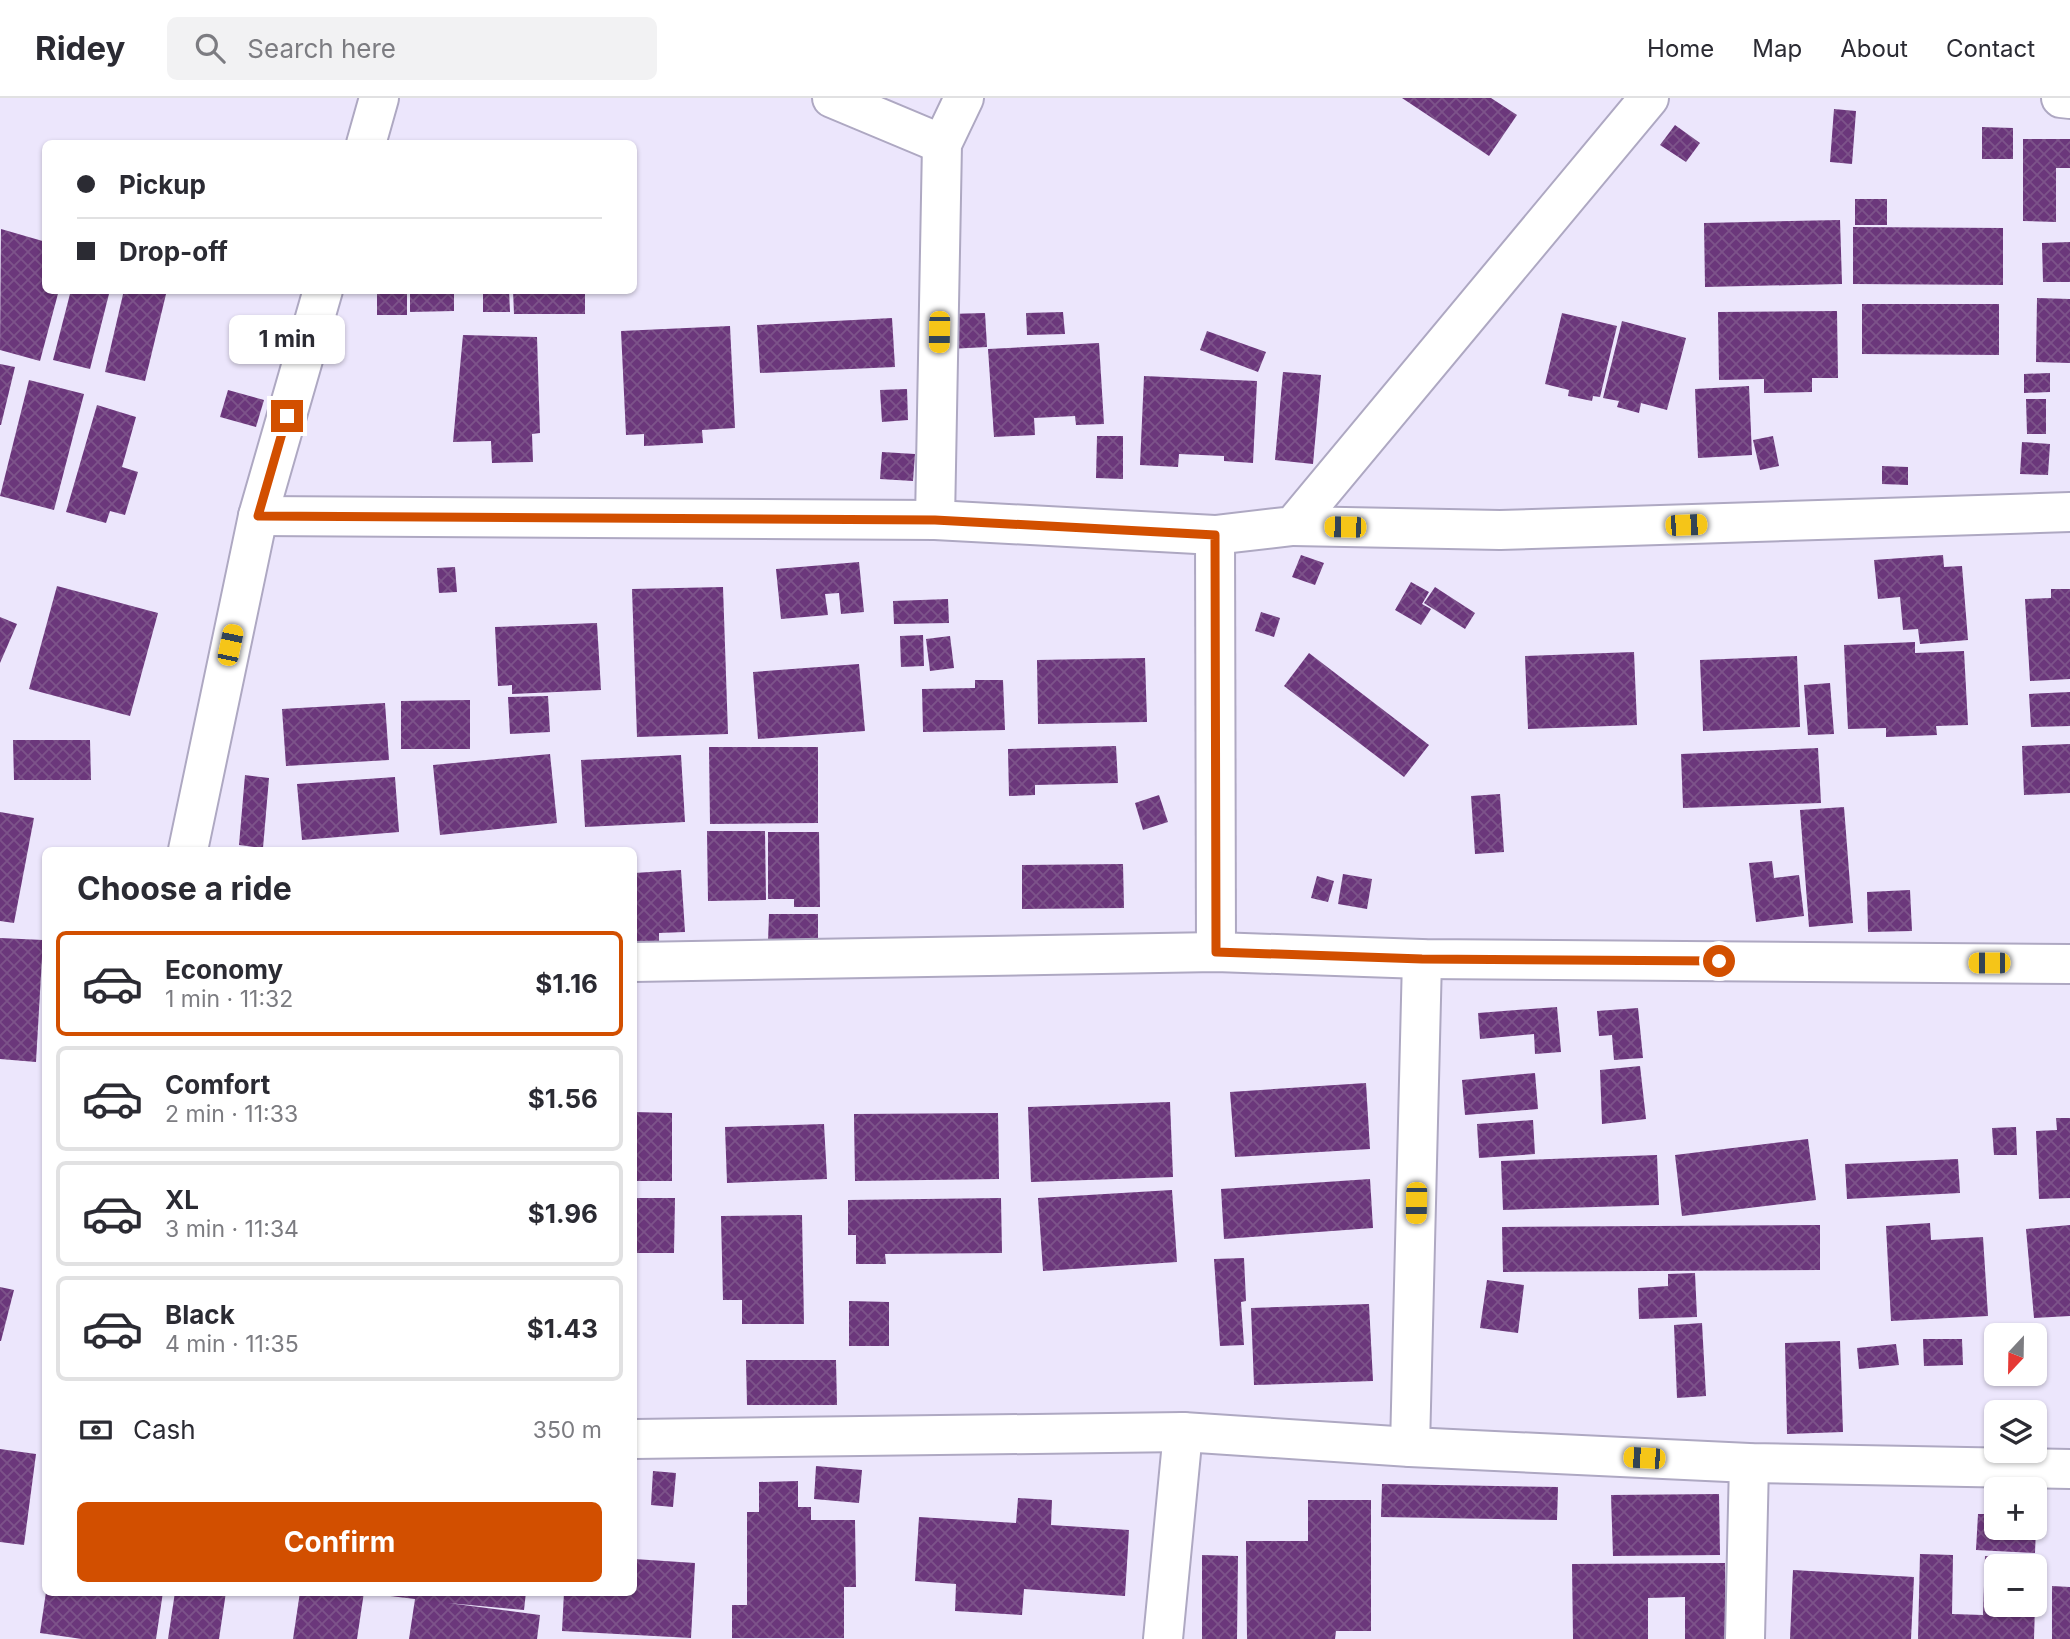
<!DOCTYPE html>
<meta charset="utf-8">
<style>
:root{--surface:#fff;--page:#f2f2f3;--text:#2b2b33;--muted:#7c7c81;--line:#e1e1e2;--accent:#d24f00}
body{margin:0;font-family:Inter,sans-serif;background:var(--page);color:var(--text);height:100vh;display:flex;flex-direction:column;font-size:26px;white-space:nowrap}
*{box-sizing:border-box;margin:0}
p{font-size:23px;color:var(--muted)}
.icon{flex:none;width:38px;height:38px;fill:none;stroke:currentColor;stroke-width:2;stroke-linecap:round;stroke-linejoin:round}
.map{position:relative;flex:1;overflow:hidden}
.panel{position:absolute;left:42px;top:749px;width:595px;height:749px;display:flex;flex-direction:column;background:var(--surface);border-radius:10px;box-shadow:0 2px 5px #0004}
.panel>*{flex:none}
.banner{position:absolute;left:42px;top:42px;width:595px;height:154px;border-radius:10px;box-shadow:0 2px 5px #0004;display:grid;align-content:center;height:154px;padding:0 35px;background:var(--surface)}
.needle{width:46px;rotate:202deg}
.controls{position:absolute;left:1984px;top:1225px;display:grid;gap:14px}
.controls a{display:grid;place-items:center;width:63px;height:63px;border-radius:10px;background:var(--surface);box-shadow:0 2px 5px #0004;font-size:35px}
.end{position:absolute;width:32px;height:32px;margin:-16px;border:9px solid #d24f00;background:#fff;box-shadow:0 0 0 4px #fff}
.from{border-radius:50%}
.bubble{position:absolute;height:49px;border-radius:10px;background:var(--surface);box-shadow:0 2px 5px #0004;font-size:23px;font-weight:700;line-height:49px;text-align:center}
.car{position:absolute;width:21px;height:42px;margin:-21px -10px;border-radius:9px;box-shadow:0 0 5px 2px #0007;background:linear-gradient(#f5c518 24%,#345 0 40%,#f5c518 0 76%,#345 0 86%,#f5c518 0)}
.banner b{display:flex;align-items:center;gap:24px;height:66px;font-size:26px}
.banner b+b{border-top:2px solid var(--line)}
.banner i{width:18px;height:18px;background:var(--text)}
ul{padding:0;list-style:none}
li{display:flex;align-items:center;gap:21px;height:105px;margin:0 14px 10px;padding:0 21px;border:4px solid var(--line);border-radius:10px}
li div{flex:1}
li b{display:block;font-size:26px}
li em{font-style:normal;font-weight:700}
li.on{border-color:var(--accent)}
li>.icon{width:63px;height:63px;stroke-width:1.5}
h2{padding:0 35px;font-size:32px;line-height:84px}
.pay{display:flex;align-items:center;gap:18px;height:77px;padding:0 35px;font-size:26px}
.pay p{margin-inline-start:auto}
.cta{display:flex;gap:14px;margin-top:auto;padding:14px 35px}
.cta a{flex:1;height:80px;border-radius:10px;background:var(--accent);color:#fff;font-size:28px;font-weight:700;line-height:80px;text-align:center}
header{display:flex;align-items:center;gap:42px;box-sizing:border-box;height:98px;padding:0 35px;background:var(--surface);border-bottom:2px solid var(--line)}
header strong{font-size:33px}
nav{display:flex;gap:38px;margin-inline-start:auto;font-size:24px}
.search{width:490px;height:63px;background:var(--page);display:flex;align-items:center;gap:18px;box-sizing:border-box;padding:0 24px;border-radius:10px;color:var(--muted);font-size:26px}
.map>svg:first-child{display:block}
.building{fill:url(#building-cross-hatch)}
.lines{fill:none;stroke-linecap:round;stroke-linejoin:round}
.minor-casing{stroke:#aea8c2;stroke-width:42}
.minor{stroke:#fff;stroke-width:38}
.route{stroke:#d24f00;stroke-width:9}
</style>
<header>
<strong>Ridey</strong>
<div class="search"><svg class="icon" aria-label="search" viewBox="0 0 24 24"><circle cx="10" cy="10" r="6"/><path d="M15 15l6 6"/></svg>Search here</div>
<nav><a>Home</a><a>Map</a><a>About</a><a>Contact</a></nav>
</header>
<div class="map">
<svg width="2070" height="1541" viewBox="0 0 2070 1541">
<defs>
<pattern id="building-cross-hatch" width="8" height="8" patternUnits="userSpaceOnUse" patternTransform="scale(1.75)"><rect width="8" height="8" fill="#6b377b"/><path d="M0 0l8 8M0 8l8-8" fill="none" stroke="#7d538a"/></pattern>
</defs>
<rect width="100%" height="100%" fill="#ece6fc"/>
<g class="building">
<path d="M1402,0H1491L1517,17L1489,58Z"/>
<path d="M1834,11L1856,13L1852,66L1830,64Z"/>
<path d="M1675,27L1700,45L1686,64L1660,47Z"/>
<path d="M1982,29L2013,30V61H1982Z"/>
<path d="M2023,41H2070V70H2056V124L2023,123Z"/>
<rect x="1855" y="101" width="32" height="26"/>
<path d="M1840,122L1842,186L1705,189L1704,125Z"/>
<path d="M1853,129L2003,130V187L1853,186Z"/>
<path d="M1,131L46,144V192H59L40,263L0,252Z"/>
<path d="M2070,144V184H2043L2042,145Z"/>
<path d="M71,192H110L90,271L53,262Z"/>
<path d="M124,192H167L145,283L105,274Z"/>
<rect x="377" y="192" width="30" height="25"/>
<path d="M410,192H454V213L410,214Z"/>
<path d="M483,192H509L510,214H483Z"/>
<path d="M513,192H585V216H514Z"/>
<path d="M2037,200L2070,201V265L2036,264Z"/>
<path d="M1862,206H1999V257L1862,256Z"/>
<path d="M1837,213L1838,280H1812V294L1764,295V281L1719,282L1718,214Z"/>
<path d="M1063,214L1065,236L1027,237L1026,215Z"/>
<path d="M985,215L987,249L949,251L948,216Z"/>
<path d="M1562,215L1617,228L1600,299L1593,298L1592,303L1568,298L1569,292L1545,286Z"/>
<path d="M892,220L895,269L760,275L757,227Z"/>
<path d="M1622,223L1686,240L1667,312L1641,305L1639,315L1617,309L1619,303L1603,300Z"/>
<path d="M730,228L735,330L702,332L703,345L644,348V336L626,337L621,233Z"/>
<path d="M1207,233L1266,254L1258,274L1200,252Z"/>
<path d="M463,237L537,239L540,335L532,336L533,364L492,365L491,343L453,344Z"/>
<path d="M1099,245L1104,326L1076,327L1075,318L1034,320L1035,337L994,339L988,251Z"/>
<path d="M0,266L15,269L1,327H0Z"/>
<path d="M1283,274L1321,277L1313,366L1275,362Z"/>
<path d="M2050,275V294L2024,295V276Z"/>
<path d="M1144,278L1257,283L1253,365L1224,363V358L1179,356L1178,369L1140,367Z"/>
<path d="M29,282L84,296L54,412L0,398Z"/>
<path d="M1749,288L1752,357L1698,360L1695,291Z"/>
<path d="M907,291L908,322L882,324L880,292Z"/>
<path d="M228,292L264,302L256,329L220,319Z"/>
<path d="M2026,301H2046V336H2027Z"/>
<path d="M97,307L136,319L122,369L138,374L125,417L110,413L106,425L66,414Z"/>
<path d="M1097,338H1123V381L1096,380Z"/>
<path d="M1773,338L1779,368L1760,372L1753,342Z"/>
<path d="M2022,344L2050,346L2048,377L2020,376Z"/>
<path d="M882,354L915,356L913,383L880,381Z"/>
<path d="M1882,368L1908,369V387L1882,386Z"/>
<path d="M1301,457L1324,465L1315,487L1292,479Z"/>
<path d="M1943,457L1944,469L1962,468L1968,542L1920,546L1918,531L1903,532L1900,499L1878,501L1874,462Z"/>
<path d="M859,464L864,514L841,516L839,495L825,496L828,517L781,521L776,471Z"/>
<path d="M455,469L457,494L439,495L437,470Z"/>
<path d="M1411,484L1429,494L1422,506L1431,511L1421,527L1395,512Z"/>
<path d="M57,488L158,515L130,618L29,591Z"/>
<path d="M723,489L728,636L637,639L632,491Z"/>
<path d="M1435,489L1475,515L1465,531L1424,505Z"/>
<path d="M2051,491H2070V581L2030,583L2025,501L2051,500Z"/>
<path d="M948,501L949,525L894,526L893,503Z"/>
<path d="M1261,514L1280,520L1274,539L1255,533Z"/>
<path d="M0,519L17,526L0,565Z"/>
<path d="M597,525L601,592L512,596V587L498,588L495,529Z"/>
<path d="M923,537L924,568L901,569L900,538Z"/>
<path d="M950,538L954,570L930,573L926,541Z"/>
<path d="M1915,544V555L1964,553L1968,627L1936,628L1937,637L1886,639V630L1848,631L1844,547Z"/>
<path d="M1634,554L1637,627L1528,631L1525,558Z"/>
<path d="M1309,555L1429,647L1404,679L1284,588Z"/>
<path d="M1797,558L1800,629L1703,633L1700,562Z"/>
<path d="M1145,560L1147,624L1038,626L1037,562Z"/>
<path d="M859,566L865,633L758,641L753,574Z"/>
<path d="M975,582H1003L1005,632L923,634L922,591L975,590Z"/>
<path d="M1830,585L1834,636L1808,637L1804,587Z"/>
<path d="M2070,594V628L2031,629L2029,596Z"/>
<path d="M548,598L550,634L510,636L508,599Z"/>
<path d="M470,602V651H401V603Z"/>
<path d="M385,605L389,662L286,668L282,611Z"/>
<path d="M13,642H90L91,682H14Z"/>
<path d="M2070,646V695L2024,697L2022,648Z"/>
<path d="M1116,648L1118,685L1035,687V697L1009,698L1008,651Z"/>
<path d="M709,649H818V725L710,726Z"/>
<path d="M1818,650L1821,705L1683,710L1681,656Z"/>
<path d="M550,656L557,725L440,737L433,667Z"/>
<path d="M681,657L685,724L585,729L581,662Z"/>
<path d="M245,677L269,680L263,750L239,747Z"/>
<path d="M395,679L399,734L302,742L297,686Z"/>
<path d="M1500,696L1504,754L1475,756L1471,698Z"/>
<path d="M1159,697L1168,724L1143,732L1135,705Z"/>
<path d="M1844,709L1853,825L1809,829L1800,712Z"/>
<path d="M0,714L34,720L14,825L0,823Z"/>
<path d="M707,733H765L766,802L708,803Z"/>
<path d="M768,734H819L820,809H794V801H768Z"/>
<path d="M1772,763L1774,780L1799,777L1804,818L1756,824L1749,765Z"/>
<path d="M1123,766L1124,810L1022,811V767Z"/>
<path d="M681,772L685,834L659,835V845L634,847V775Z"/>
<path d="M1343,776L1372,781L1367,811L1338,806Z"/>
<path d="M1317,778L1334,783L1328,804L1311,800Z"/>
<path d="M1910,792L1912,833L1868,834L1867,794Z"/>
<path d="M769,816H818V844L768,843Z"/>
<path d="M0,840L43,842L36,964L0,961Z"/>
<path d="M1557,909L1561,954L1535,956L1534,936L1480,941L1478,915Z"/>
<path d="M1638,910L1643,960L1614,962L1612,937L1599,938L1597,913Z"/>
<path d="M1640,968L1646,1021L1602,1026L1600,972Z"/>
<path d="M1535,975L1538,1011L1465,1017L1462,982Z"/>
<path d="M1366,985L1370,1051L1235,1059L1230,994Z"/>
<path d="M1170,1004L1173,1079L1031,1084L1028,1009Z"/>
<path d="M634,1014L672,1015V1083H634Z"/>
<path d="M998,1015L999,1081L855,1083L854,1016Z"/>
<path d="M2056,1020H2070V1100L2039,1101L2036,1033L2057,1032Z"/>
<path d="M1533,1022L1535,1056L1479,1060L1477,1026Z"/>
<path d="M824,1026L827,1081L727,1085L725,1029Z"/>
<path d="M2016,1029L2017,1057H1994L1992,1030Z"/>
<path d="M1808,1041L1816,1102L1682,1118L1675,1057Z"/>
<path d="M1657,1057L1659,1107L1503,1112L1501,1063Z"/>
<path d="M1958,1061L1960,1095L1847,1101L1845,1066Z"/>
<path d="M1370,1081L1373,1130L1224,1141L1221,1091Z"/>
<path d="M1172,1092L1177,1164L1043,1173L1038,1100Z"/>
<path d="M634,1100H675L674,1155H634Z"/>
<path d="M1001,1100L1002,1155L885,1156L886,1166H856V1137H848V1102Z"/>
<path d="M802,1117L804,1226H742V1202H723L721,1118Z"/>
<path d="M1930,1125L1931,1142L1983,1139L1988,1218L1891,1223L1886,1128Z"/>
<path d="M1820,1127V1172L1503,1174L1502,1129Z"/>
<path d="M2070,1127V1218L2034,1220L2026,1131Z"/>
<path d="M1244,1160L1246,1203L1241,1204L1244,1247L1220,1248L1214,1161Z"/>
<path d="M1695,1175L1697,1219L1639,1221L1638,1190L1668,1188V1176Z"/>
<path d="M1487,1182L1524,1187L1518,1235L1480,1230Z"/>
<path d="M0,1189L14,1192L1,1243H0Z"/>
<path d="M849,1203L889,1204V1248H849Z"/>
<path d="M1369,1206L1373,1283L1254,1287L1251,1210Z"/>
<path d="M1702,1225L1706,1298L1677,1300L1674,1227Z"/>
<path d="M1923,1241H1962L1963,1267L1924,1268Z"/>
<path d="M1840,1243L1843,1334L1787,1336L1785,1245Z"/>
<path d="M1896,1246L1899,1267L1859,1271L1857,1250Z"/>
<path d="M746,1262H836L837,1307H747Z"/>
<path d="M0,1351L36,1356L24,1447L0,1444Z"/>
<path d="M816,1368L862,1372L859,1405L814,1401Z"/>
<path d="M653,1373L676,1375L673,1409L651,1407Z"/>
<path d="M798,1383V1409H811V1422H855L856,1489H844V1540H732V1507H747V1414H759V1384Z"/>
<path d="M1382,1386L1558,1389L1557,1422L1381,1419Z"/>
<path d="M1719,1396L1720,1457L1613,1458L1611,1397Z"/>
<path d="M1988,1397L1997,1398V1430H2036L2035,1455L1976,1452L1978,1416H1988Z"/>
<path d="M1018,1400L1052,1402L1051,1427L1129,1432L1125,1498L1024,1491L1022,1517L955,1513L956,1486L915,1483L919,1419L1016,1425Z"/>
<path d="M1308,1402H1371V1533H1336L1335,1541H1247L1246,1443H1308Z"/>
<path d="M1920,1456L1953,1457L1952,1516L1983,1517L1985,1458L2036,1459V1468H1997V1507H2035L2034,1541H1918Z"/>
<path d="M1202,1457L1238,1458L1237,1541H1202Z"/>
<path d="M634,1461L695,1465L691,1540L562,1533L564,1494H634Z"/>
<path d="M1725,1465L1726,1541H1685V1499L1648,1500V1541H1573L1572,1466Z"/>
<path d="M1793,1472L1914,1479L1911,1541H1790Z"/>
<path d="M2052,1488L2070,1489V1541H2052Z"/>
<path d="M46,1494H163L156,1541H82L40,1535Z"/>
<path d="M175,1494H226L219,1541H168Z"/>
<path d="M300,1494H364L357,1541H293Z"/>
<path d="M390,1494H526L524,1512L448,1505L540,1517L537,1541H409L415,1501L390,1498Z"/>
</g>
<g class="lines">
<defs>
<g id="minor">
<path d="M832,0L942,46"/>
<path d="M2061,0L2070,1"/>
<path d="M366,46L379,0"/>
<path d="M258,418L935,422L1215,437L1293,428L1649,0"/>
<path d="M935,422L942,46L964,0"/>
<path d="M1293,428L1500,432L2070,414"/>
<path d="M1215,437L1216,854"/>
<path d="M188,752L258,418L323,192"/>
<path d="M634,864L1216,854L1422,861L2070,866"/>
<path d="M634,1341L1183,1334L1410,1349L1749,1365L2070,1371"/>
<path d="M1410,1349L1422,861"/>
<path d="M1163,1541L1183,1334"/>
<path d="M1745,1541L1749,1365"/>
</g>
</defs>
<use href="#minor" class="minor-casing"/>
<use href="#minor" class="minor"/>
</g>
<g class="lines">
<path class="route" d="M287,318L258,418L935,422L1215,437L1216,854L1422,861L1719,863"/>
</g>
</svg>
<div class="controls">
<a><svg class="needle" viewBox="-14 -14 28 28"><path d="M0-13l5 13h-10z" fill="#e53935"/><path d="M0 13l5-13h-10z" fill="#7c7c81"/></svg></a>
<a><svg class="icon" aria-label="layers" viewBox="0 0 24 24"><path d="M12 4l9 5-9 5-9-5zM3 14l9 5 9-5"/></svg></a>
<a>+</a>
<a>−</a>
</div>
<i class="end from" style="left:1719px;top:863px"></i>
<i class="end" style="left:287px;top:318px"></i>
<div class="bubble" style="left:229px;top:217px;width:116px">1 min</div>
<i class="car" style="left:939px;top:234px;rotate:181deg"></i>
<i class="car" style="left:1686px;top:427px;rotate:88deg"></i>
<i class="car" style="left:1345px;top:429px;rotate:271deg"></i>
<i class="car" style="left:230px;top:547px;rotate:12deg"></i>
<i class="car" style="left:1989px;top:865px;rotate:270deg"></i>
<i class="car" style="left:1416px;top:1105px;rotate:181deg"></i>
<i class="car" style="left:1644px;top:1360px;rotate:273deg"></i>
<div class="banner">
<b><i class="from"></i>Pickup</b>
<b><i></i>Drop-off</b>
</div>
<section class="panel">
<h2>Choose a ride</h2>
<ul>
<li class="on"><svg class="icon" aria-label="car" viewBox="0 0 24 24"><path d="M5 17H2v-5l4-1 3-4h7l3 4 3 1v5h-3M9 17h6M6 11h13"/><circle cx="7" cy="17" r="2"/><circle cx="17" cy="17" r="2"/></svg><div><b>Economy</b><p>1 min · 11:32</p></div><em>$1.16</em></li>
<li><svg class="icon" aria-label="car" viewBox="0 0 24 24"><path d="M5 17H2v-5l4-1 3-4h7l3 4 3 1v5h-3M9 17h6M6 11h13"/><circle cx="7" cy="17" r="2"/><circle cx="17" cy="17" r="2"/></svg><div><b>Comfort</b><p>2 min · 11:33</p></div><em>$1.56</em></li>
<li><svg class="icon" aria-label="car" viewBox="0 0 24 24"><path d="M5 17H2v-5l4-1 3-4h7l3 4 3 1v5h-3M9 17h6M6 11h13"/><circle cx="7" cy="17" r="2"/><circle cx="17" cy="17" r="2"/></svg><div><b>XL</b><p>3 min · 11:34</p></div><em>$1.96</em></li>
<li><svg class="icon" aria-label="car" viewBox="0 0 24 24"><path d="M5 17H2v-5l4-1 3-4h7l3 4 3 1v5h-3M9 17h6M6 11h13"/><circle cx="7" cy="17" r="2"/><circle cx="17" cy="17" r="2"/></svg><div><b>Black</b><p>4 min · 11:35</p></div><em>$1.43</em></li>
</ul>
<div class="pay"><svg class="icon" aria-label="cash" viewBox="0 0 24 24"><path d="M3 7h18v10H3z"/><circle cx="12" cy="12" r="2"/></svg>Cash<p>350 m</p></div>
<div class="cta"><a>Confirm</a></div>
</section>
</div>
